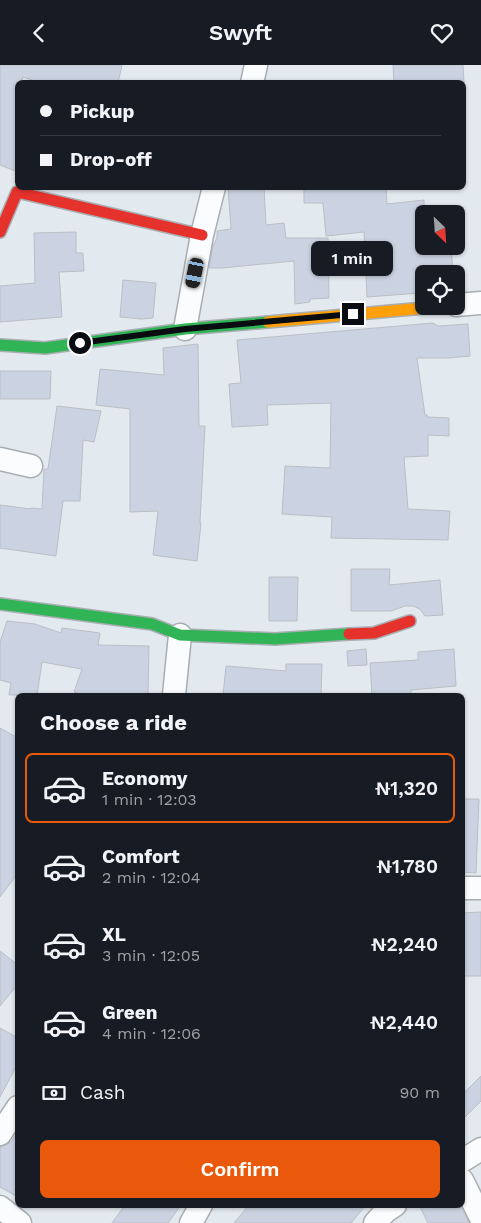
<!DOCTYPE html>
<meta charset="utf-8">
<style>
:root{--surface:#171b24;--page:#20242c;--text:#f1f3f6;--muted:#9ea1a6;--line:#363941;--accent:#ea580c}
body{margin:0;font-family:"Work Sans",sans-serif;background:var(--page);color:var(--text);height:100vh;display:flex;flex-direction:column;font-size:19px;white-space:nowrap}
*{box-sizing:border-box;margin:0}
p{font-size:16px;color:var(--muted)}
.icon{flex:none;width:28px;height:28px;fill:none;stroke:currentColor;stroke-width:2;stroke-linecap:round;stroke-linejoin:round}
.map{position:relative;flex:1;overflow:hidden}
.drawer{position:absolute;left:15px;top:628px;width:450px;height:515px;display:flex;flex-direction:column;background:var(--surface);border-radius:8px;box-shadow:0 1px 4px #0004}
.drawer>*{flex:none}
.guide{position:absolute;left:15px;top:15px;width:451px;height:110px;border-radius:8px;box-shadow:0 1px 4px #0004;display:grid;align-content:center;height:110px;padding:0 25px;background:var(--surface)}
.needle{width:32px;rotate:155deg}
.tools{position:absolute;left:415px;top:140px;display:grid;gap:10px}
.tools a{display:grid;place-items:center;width:50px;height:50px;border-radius:8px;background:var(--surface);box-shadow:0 1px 4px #0004;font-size:25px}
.end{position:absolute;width:22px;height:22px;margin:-11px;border:6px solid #090d11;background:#fff;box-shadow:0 0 0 2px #fff}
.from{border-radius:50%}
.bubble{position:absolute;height:35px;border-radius:8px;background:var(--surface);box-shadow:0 1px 4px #0004;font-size:16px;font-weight:600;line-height:35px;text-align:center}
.car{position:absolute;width:15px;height:30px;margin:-15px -8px;border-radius:6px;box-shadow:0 0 4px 1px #0007;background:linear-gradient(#222 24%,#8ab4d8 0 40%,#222 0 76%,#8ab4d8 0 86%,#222 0)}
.guide b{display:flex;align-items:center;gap:18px;height:48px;font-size:19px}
.guide b+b{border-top:1px solid var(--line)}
.guide i{width:12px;height:12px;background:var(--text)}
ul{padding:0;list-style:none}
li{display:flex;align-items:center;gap:15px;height:70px;margin:0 10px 8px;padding:0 15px;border:2px solid transparent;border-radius:8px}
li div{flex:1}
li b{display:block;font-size:19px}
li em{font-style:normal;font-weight:600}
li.current{border-color:var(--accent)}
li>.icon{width:45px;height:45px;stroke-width:1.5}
h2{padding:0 25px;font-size:22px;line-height:60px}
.pay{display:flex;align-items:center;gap:12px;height:55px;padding:0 25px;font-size:19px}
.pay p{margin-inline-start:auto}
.button{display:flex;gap:10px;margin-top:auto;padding:10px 25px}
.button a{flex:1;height:58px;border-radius:8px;background:var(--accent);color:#fff;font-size:20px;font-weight:600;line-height:58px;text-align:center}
header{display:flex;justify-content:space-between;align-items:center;height:65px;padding:0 25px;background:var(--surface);font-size:22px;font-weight:600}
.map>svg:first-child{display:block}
.building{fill:#cbd3e2;stroke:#bbbfc5}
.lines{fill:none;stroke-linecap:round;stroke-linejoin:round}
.street-casing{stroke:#a8aeb2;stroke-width:25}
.fast-casing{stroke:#a8aeb2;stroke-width:14}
.slow-casing{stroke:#a8aeb2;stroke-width:14}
.jam-casing{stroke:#a8aeb2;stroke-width:14}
.street{stroke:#fbfcfd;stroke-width:22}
.fast{stroke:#30b455;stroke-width:11}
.slow{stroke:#ff9f0a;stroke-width:11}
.jam{stroke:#e5322d;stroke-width:11}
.route{stroke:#090d11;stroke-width:6}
</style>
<header><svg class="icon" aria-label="back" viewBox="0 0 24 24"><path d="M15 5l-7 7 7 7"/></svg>Swyft<svg class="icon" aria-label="heart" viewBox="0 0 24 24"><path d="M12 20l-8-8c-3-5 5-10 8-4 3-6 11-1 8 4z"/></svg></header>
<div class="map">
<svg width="481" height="1158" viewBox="0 0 481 1158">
<rect width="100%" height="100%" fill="#e2e9ef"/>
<g class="building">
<path d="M0,0H122L118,18H41L23,12L21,18H18V107L0,100Z"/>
<path d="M393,0H463L464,18H394Z"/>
<path d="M228,122H264L266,160L284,158L286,173H328L329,233L310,234V237L295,239L294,196L222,203H209L213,181L217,173V166L231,164Z"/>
<path d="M304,122H386L387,139L424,135V181H451L453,209H424V225L420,226V228L367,232L364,167L326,171L323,138H304Z"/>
<path d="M76,167V188H83L84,206L59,207L62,252L0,257V221L35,218L34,168Z"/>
<path d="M123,215L156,218L153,253L141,254L120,252Z"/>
<path d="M433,258L438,261L468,259L470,291L449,293H417L425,350H427V352L449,353V371L428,370V391L404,392L408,444L450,446L448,475L331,473L332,452L282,449L285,401L330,403L331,338L267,340L268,360L232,362L229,319L241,318L237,275Z"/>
<path d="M198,279L199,361H205L200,458H201L197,496L153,490L158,446L130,447V344L96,340L100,304L164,310L163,283Z"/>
<path d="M0,306H51L50,334H0Z"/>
<path d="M57,341L101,346L94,377L83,375L80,436H63L56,491L0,483V440L31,444V443L42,444L44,404H48Z"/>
<path d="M351,504H390L389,520L440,515L443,550L425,551L420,544L413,541H405L391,546H351Z"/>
<path d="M269,512H298L297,556H269Z"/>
<path d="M7,556L35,559L61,568L62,563L100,568L98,580L149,581L148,630H83L74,627L82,604L42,597L37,630H9L11,618L0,615V577Z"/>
<path d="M366,584L367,600L348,601L347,586Z"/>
<path d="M454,584L456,621L411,625V629L372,630L370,598L418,595V587Z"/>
<path d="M286,599H322L321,630H223L226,601L286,606Z"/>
<path d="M0,663L18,673V808L0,832Z"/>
<path d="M462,734H479L476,808L462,807Z"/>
<path d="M481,847V911H462V848Z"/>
<path d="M0,886L18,900V919L0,941Z"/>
<path d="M0,963L18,973V998L0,1032Z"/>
<path d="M481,1011V1036L462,1055V1030Z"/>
<path d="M18,1066V1132L0,1122V1082L6,1080L11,1077Z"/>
<path d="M125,1140H181L168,1158H112Z"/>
<path d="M249,1140H366L351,1158H234Z"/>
<path d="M419,1140H460L469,1158H428Z"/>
</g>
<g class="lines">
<defs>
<g id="street">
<path d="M252,18L256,0"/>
<path d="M456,240L481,238"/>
<path d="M185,264L202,170L214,122"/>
<path d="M0,394L31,401"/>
<path d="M174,630L180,570"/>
<path d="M462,823H481"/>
<path d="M0,1069L18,1042"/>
<path d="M462,1096L481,1084"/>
<path d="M462,1115L481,1153"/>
<path d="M0,1142L20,1158"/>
<path d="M191,1158L201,1140"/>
<path d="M375,1158L386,1146L395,1140"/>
</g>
<g id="fast">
<path d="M0,280L45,283L185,264L268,257"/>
<path d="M0,539L152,559L180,570L275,574L349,569"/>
</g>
<path id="slow" d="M268,257L447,241"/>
<g id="jam">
<path d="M0,167L17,127L202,170"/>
<path d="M349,569L374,568L410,556"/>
</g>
</defs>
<use href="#street" class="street-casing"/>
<use href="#fast" class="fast-casing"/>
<use href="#slow" class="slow-casing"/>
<use href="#jam" class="jam-casing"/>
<use href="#street" class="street"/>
<use href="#fast" class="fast"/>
<use href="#slow" class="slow"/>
<use href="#jam" class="jam"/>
</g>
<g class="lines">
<path class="route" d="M80,278L185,264L353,249"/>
</g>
</svg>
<div class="tools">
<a><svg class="needle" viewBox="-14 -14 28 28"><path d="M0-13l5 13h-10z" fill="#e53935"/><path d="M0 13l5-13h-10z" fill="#9ea1a6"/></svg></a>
<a><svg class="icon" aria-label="locate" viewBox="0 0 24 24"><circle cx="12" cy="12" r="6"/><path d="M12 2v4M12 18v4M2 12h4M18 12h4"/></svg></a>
</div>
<i class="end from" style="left:80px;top:278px"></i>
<i class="end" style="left:353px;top:249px"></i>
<div class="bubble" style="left:311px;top:176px;width:82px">1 min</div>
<i class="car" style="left:195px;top:208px;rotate:191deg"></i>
<div class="guide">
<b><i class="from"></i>Pickup</b>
<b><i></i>Drop-off</b>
</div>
<section class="drawer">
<h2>Choose a ride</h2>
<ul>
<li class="current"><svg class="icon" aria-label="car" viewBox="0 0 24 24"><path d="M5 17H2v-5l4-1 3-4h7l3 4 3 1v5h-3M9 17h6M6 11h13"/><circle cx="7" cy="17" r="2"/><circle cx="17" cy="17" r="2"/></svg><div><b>Economy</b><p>1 min · 12:03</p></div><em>₦1,320</em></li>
<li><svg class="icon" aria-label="car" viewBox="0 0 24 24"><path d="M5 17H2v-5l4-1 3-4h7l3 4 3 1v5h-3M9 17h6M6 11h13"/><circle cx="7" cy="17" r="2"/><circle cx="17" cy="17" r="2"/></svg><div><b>Comfort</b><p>2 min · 12:04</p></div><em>₦1,780</em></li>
<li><svg class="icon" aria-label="car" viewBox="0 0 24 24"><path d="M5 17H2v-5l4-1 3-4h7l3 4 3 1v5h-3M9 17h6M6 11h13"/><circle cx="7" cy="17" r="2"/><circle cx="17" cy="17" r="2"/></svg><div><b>XL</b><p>3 min · 12:05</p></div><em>₦2,240</em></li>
<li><svg class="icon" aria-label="car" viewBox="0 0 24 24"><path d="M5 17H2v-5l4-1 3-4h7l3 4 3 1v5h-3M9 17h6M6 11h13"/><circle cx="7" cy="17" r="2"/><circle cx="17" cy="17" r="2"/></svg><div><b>Green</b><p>4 min · 12:06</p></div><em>₦2,440</em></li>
</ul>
<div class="pay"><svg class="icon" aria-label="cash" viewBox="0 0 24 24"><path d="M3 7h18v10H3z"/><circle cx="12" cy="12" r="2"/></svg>Cash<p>90 m</p></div>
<div class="button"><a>Confirm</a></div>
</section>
</div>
